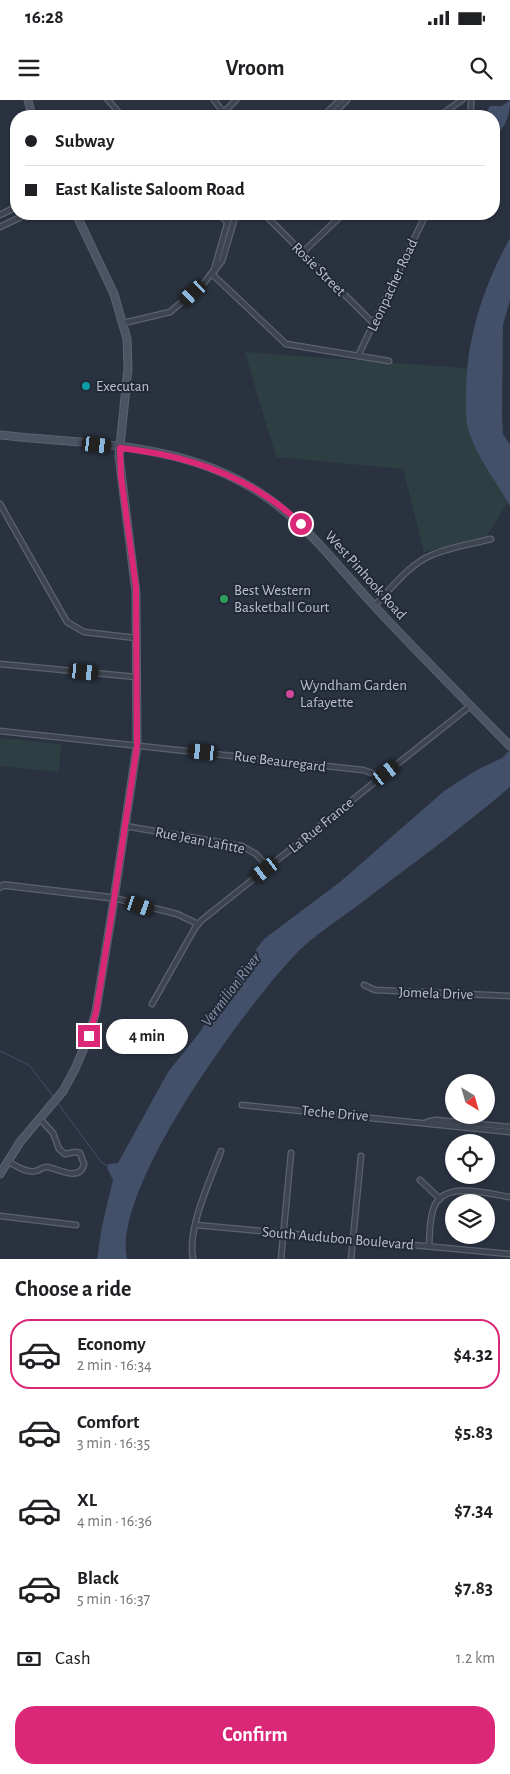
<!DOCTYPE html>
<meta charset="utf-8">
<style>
:root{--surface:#fff;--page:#f6f6f6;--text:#202124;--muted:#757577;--line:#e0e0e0;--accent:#db2777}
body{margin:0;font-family:"Alegreya Sans",sans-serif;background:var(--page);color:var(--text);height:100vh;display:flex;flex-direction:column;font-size:19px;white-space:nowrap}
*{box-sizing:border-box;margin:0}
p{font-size:16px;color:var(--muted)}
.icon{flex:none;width:28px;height:28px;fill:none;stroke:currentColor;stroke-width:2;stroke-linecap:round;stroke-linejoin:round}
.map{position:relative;height:1159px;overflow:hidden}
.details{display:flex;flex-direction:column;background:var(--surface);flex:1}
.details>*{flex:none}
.guide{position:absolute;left:10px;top:10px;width:490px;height:110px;border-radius:20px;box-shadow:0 1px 4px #0004;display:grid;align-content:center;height:110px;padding:0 15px;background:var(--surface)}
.needle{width:32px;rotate:143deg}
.buttons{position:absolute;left:445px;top:974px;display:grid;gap:10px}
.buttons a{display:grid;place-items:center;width:50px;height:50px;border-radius:50%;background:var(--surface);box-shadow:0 1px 4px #0004;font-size:25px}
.end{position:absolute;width:22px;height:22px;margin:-11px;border:6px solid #db2777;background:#fff;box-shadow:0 0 0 2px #fff}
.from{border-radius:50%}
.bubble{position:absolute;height:35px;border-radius:18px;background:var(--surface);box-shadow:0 1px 4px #0004;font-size:16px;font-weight:700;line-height:35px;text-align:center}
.car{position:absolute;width:15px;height:30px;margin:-15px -8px;border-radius:6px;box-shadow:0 0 4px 1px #0007;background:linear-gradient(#222 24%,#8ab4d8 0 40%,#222 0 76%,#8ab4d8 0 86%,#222 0)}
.guide b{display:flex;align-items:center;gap:18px;height:48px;font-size:19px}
.guide b+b{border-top:1px solid var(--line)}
.guide i{width:12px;height:12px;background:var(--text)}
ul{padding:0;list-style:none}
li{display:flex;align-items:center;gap:15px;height:70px;margin:0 10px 8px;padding:0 5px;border:2px solid transparent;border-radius:20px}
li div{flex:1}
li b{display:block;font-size:19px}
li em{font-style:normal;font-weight:700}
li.selected{border-color:var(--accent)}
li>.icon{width:45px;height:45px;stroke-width:1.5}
h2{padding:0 15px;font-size:22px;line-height:60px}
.pay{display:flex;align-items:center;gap:12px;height:55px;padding:0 15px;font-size:19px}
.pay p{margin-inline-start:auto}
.cta{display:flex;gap:10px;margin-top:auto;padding:10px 15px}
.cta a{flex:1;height:58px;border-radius:20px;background:var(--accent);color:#fff;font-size:20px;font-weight:700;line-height:58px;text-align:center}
.status{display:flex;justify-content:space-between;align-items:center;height:35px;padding:0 25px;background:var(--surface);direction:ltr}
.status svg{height:14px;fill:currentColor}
header{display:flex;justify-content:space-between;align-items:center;height:65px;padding:0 15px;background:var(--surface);font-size:22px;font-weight:700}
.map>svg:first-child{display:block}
.green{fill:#2d3f42}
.water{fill:#435069}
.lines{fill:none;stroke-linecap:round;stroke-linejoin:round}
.stream{stroke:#435069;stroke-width:1}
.minor-casing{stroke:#5c626e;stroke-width:7}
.tertiary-casing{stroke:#5c626e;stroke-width:8}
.secondary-casing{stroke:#5c626e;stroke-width:9}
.minor{stroke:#3e4450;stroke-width:4.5}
.tertiary{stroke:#3e4450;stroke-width:5.5}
.secondary{stroke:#4c5363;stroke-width:7}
.route{stroke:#db2777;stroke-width:6}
.culture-dot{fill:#0f9aa8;stroke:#222936;stroke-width:2}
.leisure-dot{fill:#2e9e5b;stroke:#222936;stroke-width:2}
.hotel-dot{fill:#d1479c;stroke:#222936;stroke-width:2}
.labels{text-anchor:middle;stroke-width:4;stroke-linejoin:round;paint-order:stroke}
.street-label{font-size:15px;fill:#bbc0ca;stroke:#222936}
.poi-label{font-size:15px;fill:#bbc0ca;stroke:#222936;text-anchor:start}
.water-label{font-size:16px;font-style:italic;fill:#8694ae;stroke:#222936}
</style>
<div class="status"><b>16:28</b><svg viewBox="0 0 49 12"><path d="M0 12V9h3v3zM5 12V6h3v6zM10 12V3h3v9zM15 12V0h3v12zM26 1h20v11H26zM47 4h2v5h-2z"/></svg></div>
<header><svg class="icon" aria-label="menu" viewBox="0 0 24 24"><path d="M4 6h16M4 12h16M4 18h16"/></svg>Vroom<svg class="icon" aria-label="search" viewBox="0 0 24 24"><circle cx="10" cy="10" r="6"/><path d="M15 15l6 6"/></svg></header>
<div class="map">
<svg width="510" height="1159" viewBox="0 0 510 1159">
<rect width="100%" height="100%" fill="#2a3240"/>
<g class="green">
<path d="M245,252L466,268L468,328L475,346L508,402L486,437L424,452L403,369L276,357Z"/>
<path d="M0,638L61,644L59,672L0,666Z"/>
</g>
<g class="water">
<path d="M510,0C510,13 506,29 494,36V16H484L490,6H502Z"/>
<path d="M510,138V200L503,225L502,312L503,334L510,345V406C496,381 476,356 468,329C465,317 466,303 466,290C467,236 484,185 510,138Z"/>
<path d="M510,650V687C462,728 411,765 361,803C339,820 312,836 293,857C245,908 111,1089 127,1159H97L102,1126L113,1080L107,1068L109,1064L118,1063L168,972L200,932L229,885L264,839L340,782L444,691L475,671L502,658Z"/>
</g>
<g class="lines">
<g class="stream">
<path d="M0,951L29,965L53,996"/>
<path d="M57,1002L102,1063L109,1066"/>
</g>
<defs>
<g id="minor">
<path d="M108,0L122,16"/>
<path d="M214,0L226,16"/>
<path d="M223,13L236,0"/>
<path d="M323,16L340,0"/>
<path d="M331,16L347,0"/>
<path d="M439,16L462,0"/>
<path d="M471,16V0"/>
<path d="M219,114L227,122"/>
<path d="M236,114L222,161L212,174L286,244L389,261"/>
<path d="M264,114L374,224"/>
<path d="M0,115L16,107"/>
<path d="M0,127L27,114"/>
<path d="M303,152L343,114"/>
<path d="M124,223L170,212L204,183L214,170L230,114"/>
<path d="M358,256L426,114"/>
<path d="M0,404L67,522L84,532L136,538"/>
<path d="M374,506C391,489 409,464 432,455C450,447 472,444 491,439"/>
<path d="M0,564L136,577"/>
<path d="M0,631L363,670L372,673L379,678"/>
<path d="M125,726L242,746L256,754L268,767"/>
<path d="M114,798L177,814L198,824"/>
<path d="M364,885L375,890L510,896"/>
<path d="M152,904L195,828L202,820L470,606"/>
<path d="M242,1005L510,1032"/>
<path d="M427,1022L436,1020L510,1027"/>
<path d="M7,1061C15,1065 27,1074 36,1071C40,1070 42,1067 47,1067C57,1068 80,1083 84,1064L80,1053L75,1052L65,1054L59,1049L53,1033L40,1019"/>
<path d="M420,1080L440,1099"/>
<path d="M0,1116L76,1125"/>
<path d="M196,1125L510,1154"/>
<path d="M429,1146C430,1134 429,1119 434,1107C445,1080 488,1094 510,1097"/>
<path d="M193,1159C187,1128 210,1081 221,1051"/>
<path d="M281,1159L291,1053"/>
<path d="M351,1159L361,1056"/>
</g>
<path id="tertiary" d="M0,787L4,785L114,798"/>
<g id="secondary">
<path d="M28,0L32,16"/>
<path d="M0,335C69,343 144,342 209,367C289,397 323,451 378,510C421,556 466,601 510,646"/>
<path d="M0,1074L20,1042L63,991L75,969L89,936L96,911L113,806L137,646L136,493L119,356L128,268L127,239L114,194L76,114"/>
</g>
</defs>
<use href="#minor" class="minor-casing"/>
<use href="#tertiary" class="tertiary-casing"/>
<use href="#secondary" class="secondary-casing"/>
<use href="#minor" class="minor"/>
<use href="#tertiary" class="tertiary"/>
<use href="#secondary" class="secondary"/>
</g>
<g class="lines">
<path class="route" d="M89,936L96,912L113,806L137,646L136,488L121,376L120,348C187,355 251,376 301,424"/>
</g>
<circle class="culture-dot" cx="86" cy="286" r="5"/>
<circle class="leisure-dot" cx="224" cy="499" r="5"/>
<circle class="hotel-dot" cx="290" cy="594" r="5"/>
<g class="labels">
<g class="street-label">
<text transform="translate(319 169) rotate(45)" y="5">Rosie Street</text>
<text transform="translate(392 185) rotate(-65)" y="5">Leonpacher Road</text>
<text transform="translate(366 475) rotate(48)" y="5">West Pinhook Road</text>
<text transform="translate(280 661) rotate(7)" y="5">Rue Beauregard</text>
<text transform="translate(321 725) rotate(-39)" y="5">La Rue France</text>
<text transform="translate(200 740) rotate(11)" y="5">Rue Jean Lafitte</text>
<text transform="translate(436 893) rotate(2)" y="5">Jomela Drive</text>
<text transform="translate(335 1013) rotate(5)" y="5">Teche Drive</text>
<text transform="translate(338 1138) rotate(5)" y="5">South Audubon Boulevard</text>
</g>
<g class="poi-label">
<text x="96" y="291">Executan</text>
<text x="234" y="495">Best Western<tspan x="234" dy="17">Basketball Court</tspan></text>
<text x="300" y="590">Wyndham Garden<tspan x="300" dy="17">Lafayette</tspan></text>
</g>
<g class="water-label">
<text transform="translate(230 889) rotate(-53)" y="6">Vermilion River</text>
</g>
</g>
</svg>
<div class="buttons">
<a><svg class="needle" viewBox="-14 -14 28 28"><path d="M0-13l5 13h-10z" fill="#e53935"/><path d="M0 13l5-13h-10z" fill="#757577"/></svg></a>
<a><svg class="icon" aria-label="locate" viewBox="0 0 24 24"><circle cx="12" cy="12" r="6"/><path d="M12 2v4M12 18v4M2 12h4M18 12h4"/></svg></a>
<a><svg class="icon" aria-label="layers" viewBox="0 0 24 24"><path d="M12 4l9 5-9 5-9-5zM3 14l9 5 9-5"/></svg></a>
</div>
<i class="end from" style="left:301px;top:424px"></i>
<i class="end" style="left:89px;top:936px"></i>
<div class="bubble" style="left:106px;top:919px;width:82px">4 min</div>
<i class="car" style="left:193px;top:193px;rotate:227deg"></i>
<i class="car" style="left:97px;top:345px;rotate:97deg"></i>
<i class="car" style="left:84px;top:572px;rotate:96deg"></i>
<i class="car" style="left:203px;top:652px;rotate:276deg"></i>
<i class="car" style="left:386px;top:673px;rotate:52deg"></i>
<i class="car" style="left:265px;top:770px;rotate:232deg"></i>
<i class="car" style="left:140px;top:806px;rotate:109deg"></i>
<div class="guide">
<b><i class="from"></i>Subway</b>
<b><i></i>East Kaliste Saloom Road</b>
</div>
</div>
<section class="details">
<h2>Choose a ride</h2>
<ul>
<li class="selected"><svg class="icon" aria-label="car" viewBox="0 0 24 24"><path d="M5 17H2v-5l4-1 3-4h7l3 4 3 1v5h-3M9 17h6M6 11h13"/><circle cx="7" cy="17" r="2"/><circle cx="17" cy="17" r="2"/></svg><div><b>Economy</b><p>2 min · 16:34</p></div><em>$4.32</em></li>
<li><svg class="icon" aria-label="car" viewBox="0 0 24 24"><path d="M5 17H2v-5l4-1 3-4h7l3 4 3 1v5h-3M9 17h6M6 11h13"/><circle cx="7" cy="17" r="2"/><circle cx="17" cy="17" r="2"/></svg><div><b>Comfort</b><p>3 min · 16:35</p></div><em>$5.83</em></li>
<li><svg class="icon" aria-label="car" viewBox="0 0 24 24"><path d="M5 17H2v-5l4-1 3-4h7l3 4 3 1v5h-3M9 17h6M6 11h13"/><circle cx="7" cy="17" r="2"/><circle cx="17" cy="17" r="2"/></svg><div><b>XL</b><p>4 min · 16:36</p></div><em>$7.34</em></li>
<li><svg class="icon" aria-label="car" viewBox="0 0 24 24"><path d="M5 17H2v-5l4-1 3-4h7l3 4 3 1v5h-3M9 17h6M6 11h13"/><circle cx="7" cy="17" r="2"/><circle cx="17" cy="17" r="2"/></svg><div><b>Black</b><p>5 min · 16:37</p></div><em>$7.83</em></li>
</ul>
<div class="pay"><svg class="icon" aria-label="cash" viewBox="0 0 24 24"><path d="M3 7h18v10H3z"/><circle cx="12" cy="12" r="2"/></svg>Cash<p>1.2 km</p></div>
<div class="cta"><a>Confirm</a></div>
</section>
